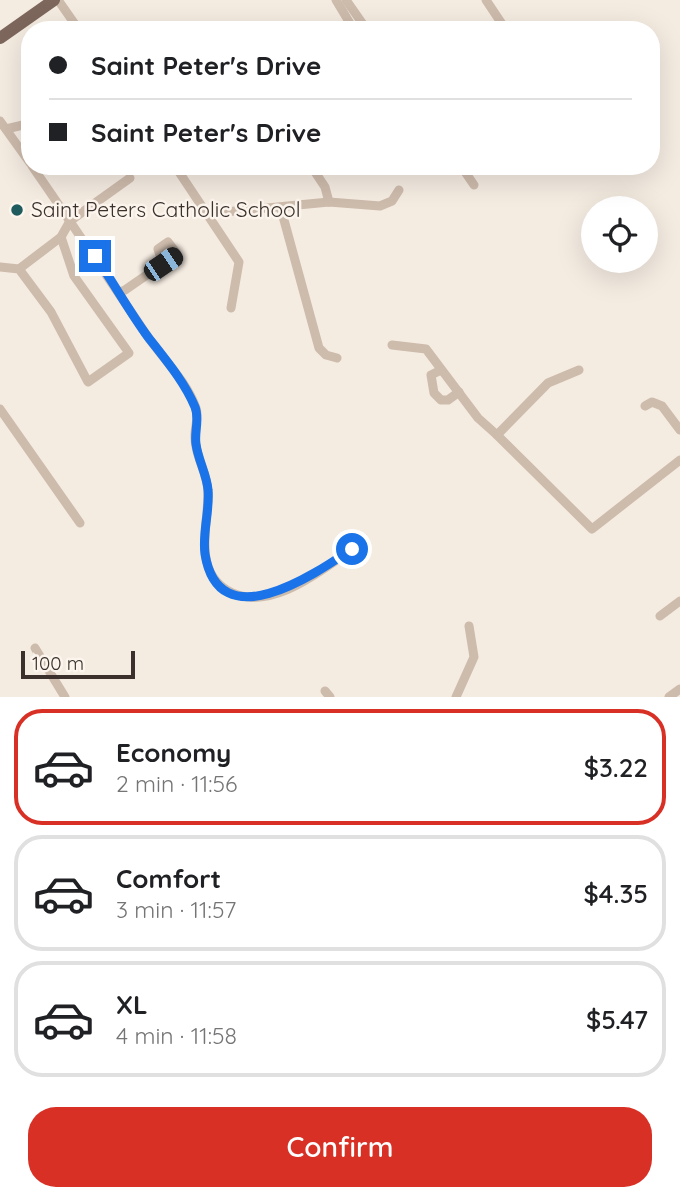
<!DOCTYPE html>
<meta charset="utf-8">
<style>
:root{--surface:#fff;--page:#f2f2f2;--text:#202124;--muted:#757577;--line:#e0e0e0;--accent:#d93025}
body{margin:0;font-family:Quicksand,sans-serif;background:var(--page);color:var(--text);height:100vh;display:flex;flex-direction:column;font-size:26px;white-space:nowrap}
*{box-sizing:border-box;margin:0}
p{font-size:23px;color:var(--muted)}
.icon{flex:none;width:38px;height:38px;fill:none;stroke:currentColor;stroke-width:2;stroke-linecap:round;stroke-linejoin:round}
.map{position:relative;height:697px;overflow:hidden}
.details{display:flex;flex-direction:column;background:var(--surface);flex:1}
.details>*{flex:none}
.top-card{position:absolute;left:21px;top:21px;width:639px;height:154px;border-radius:28px;box-shadow:0 7px 28px #0002;display:grid;align-content:center;height:154px;padding:0 28px;background:var(--surface)}
.fabs{position:absolute;left:581px;top:196px;display:grid;gap:14px}
.fabs a{display:grid;place-items:center;width:77px;height:77px;border-radius:50%;background:var(--surface);box-shadow:0 7px 28px #0002;font-size:35px}
.scale{position:absolute;left:21px;bottom:18px;width:114px;box-sizing:border-box;padding-left:7px;border:4px solid #3b302b;border-top:0;font-size:19px;line-height:24px;white-space:nowrap;color:#3b302b;-webkit-text-stroke:5px #fbf5ee;paint-order:stroke}
.end{position:absolute;width:32px;height:32px;margin:-16px;border:9px solid #1a73e8;background:#fff;box-shadow:0 0 0 4px #fff}
.from{border-radius:50%}
.car{position:absolute;width:21px;height:42px;margin:-21px -10px;border-radius:9px;box-shadow:0 0 5px 2px #0007;background:linear-gradient(#222 24%,#8ab4d8 0 40%,#222 0 76%,#8ab4d8 0 86%,#222 0)}
.top-card b{display:flex;align-items:center;gap:24px;height:66px;font-size:26px}
.top-card b+b{border-top:2px solid var(--line)}
.top-card i{width:18px;height:18px;background:var(--text)}
ul{padding:12px 0 0;list-style:none}
li{display:flex;align-items:center;gap:21px;height:116px;margin:0 14px 10px;padding:0 14px;border:4px solid var(--line);border-radius:28px}
li div{flex:1}
li b{display:block;font-size:26px}
li em{font-style:normal;font-weight:600}
li.selected{border-color:var(--accent)}
li>.icon{width:63px;height:63px;stroke-width:1.5}
.action{display:flex;gap:14px;margin-top:auto;padding:14px 28px}
.action a{flex:1;height:80px;border-radius:28px;background:var(--accent);color:#fff;font-size:28px;font-weight:600;line-height:80px;text-align:center}
.map>svg:first-child{display:block}
.lines{fill:none;stroke-linecap:round;stroke-linejoin:round}
.minor{stroke:#cdbbac;stroke-width:9}
.major{stroke:#7d675c;stroke-width:12}
.route{stroke:#1a73e8;stroke-width:9}
.poi-dot{fill:#1f5a5e;stroke:#fbf5ee;stroke-width:2.5}
.labels{text-anchor:middle;stroke-width:5;stroke-linejoin:round;paint-order:stroke}
.poi-label{font-size:21px;fill:#3b302b;stroke:#fbf5ee;text-anchor:start}
</style>
<div class="map">
<svg width="680" height="697" viewBox="0 0 680 697">
<rect width="100%" height="100%" fill="#f4ebe1"/>
<g class="lines">
<g class="minor">
<path d="M58,0L79,30"/>
<path d="M336,0L354,30"/>
<path d="M346,0L367,30"/>
<path d="M486,0L506,30"/>
<path d="M0,121L30,163"/>
<path d="M6,129L23,125L30,136"/>
<path d="M32,166C71,222 108,278 146,334C162,358 186,380 196,408C199,417 195,426 195,435C194,454 207,472 208,491C209,523 192,569 227,590C267,615 321,571 352,549"/>
<path d="M175,166L239,262L231,308"/>
<path d="M311,166L325,187L329,202"/>
<path d="M461,166L474,185"/>
<path d="M205,209L214,213L329,202L380,206L392,201L399,190"/>
<path d="M281,209L319,348L326,355L337,358"/>
<path d="M0,267L19,269L51,312L88,382L129,353L74,276L61,237L70,221L130,178"/>
<path d="M19,269L61,237"/>
<path d="M120,292L125,290L177,254L168,242L158,249L163,264"/>
<path d="M392,345L426,349L478,418L497,435"/>
<path d="M441,370L431,375L434,393L441,400H448L459,392"/>
<path d="M579,370L548,383L497,435L592,529L680,460"/>
<path d="M645,406L652,402L662,406L680,430"/>
<path d="M0,409L80,523"/>
<path d="M660,616L680,601"/>
<path d="M35,648L65,697"/>
<path d="M325,691L330,697"/>
<path d="M456,697L474,657L469,626"/>
<path d="M669,697L680,689"/>
</g>
<path class="major" d="M0,38L54,0"/>
</g>
<g class="lines">
<path class="route" d="M95,256C113,282 129,311 148,337C165,359 184,381 195,407C200,419 194,432 196,444C198,460 207,475 208,490C210,511 202,533 205,554C219,640 315,574 352,549"/>
</g>
<circle class="poi-dot" cx="17" cy="210" r="7"/>
<g class="labels">
<g class="poi-label">
<text x="31" y="217">Saint Peters Catholic School</text>
</g>
</g>
</svg>
<div class="fabs">
<a><svg class="icon" aria-label="locate" viewBox="0 0 24 24"><circle cx="12" cy="12" r="6"/><path d="M12 2v4M12 18v4M2 12h4M18 12h4"/></svg></a>
</div>
<div class="scale">100 m</div>
<i class="end from" style="left:352px;top:549px"></i>
<i class="end" style="left:95px;top:256px"></i>
<i class="car" style="left:163px;top:264px;rotate:56deg"></i>
<div class="top-card">
<b><i class="from"></i>Saint Peter's Drive</b>
<b><i></i>Saint Peter's Drive</b>
</div>
</div>
<section class="details">
<ul>
<li class="selected"><svg class="icon" aria-label="car" viewBox="0 0 24 24"><path d="M5 17H2v-5l4-1 3-4h7l3 4 3 1v5h-3M9 17h6M6 11h13"/><circle cx="7" cy="17" r="2"/><circle cx="17" cy="17" r="2"/></svg><div><b>Economy</b><p>2 min · 11:56</p></div><em>$3.22</em></li>
<li><svg class="icon" aria-label="car" viewBox="0 0 24 24"><path d="M5 17H2v-5l4-1 3-4h7l3 4 3 1v5h-3M9 17h6M6 11h13"/><circle cx="7" cy="17" r="2"/><circle cx="17" cy="17" r="2"/></svg><div><b>Comfort</b><p>3 min · 11:57</p></div><em>$4.35</em></li>
<li><svg class="icon" aria-label="car" viewBox="0 0 24 24"><path d="M5 17H2v-5l4-1 3-4h7l3 4 3 1v5h-3M9 17h6M6 11h13"/><circle cx="7" cy="17" r="2"/><circle cx="17" cy="17" r="2"/></svg><div><b>XL</b><p>4 min · 11:58</p></div><em>$5.47</em></li>
</ul>
<div class="action"><a>Confirm</a></div>
</section>
